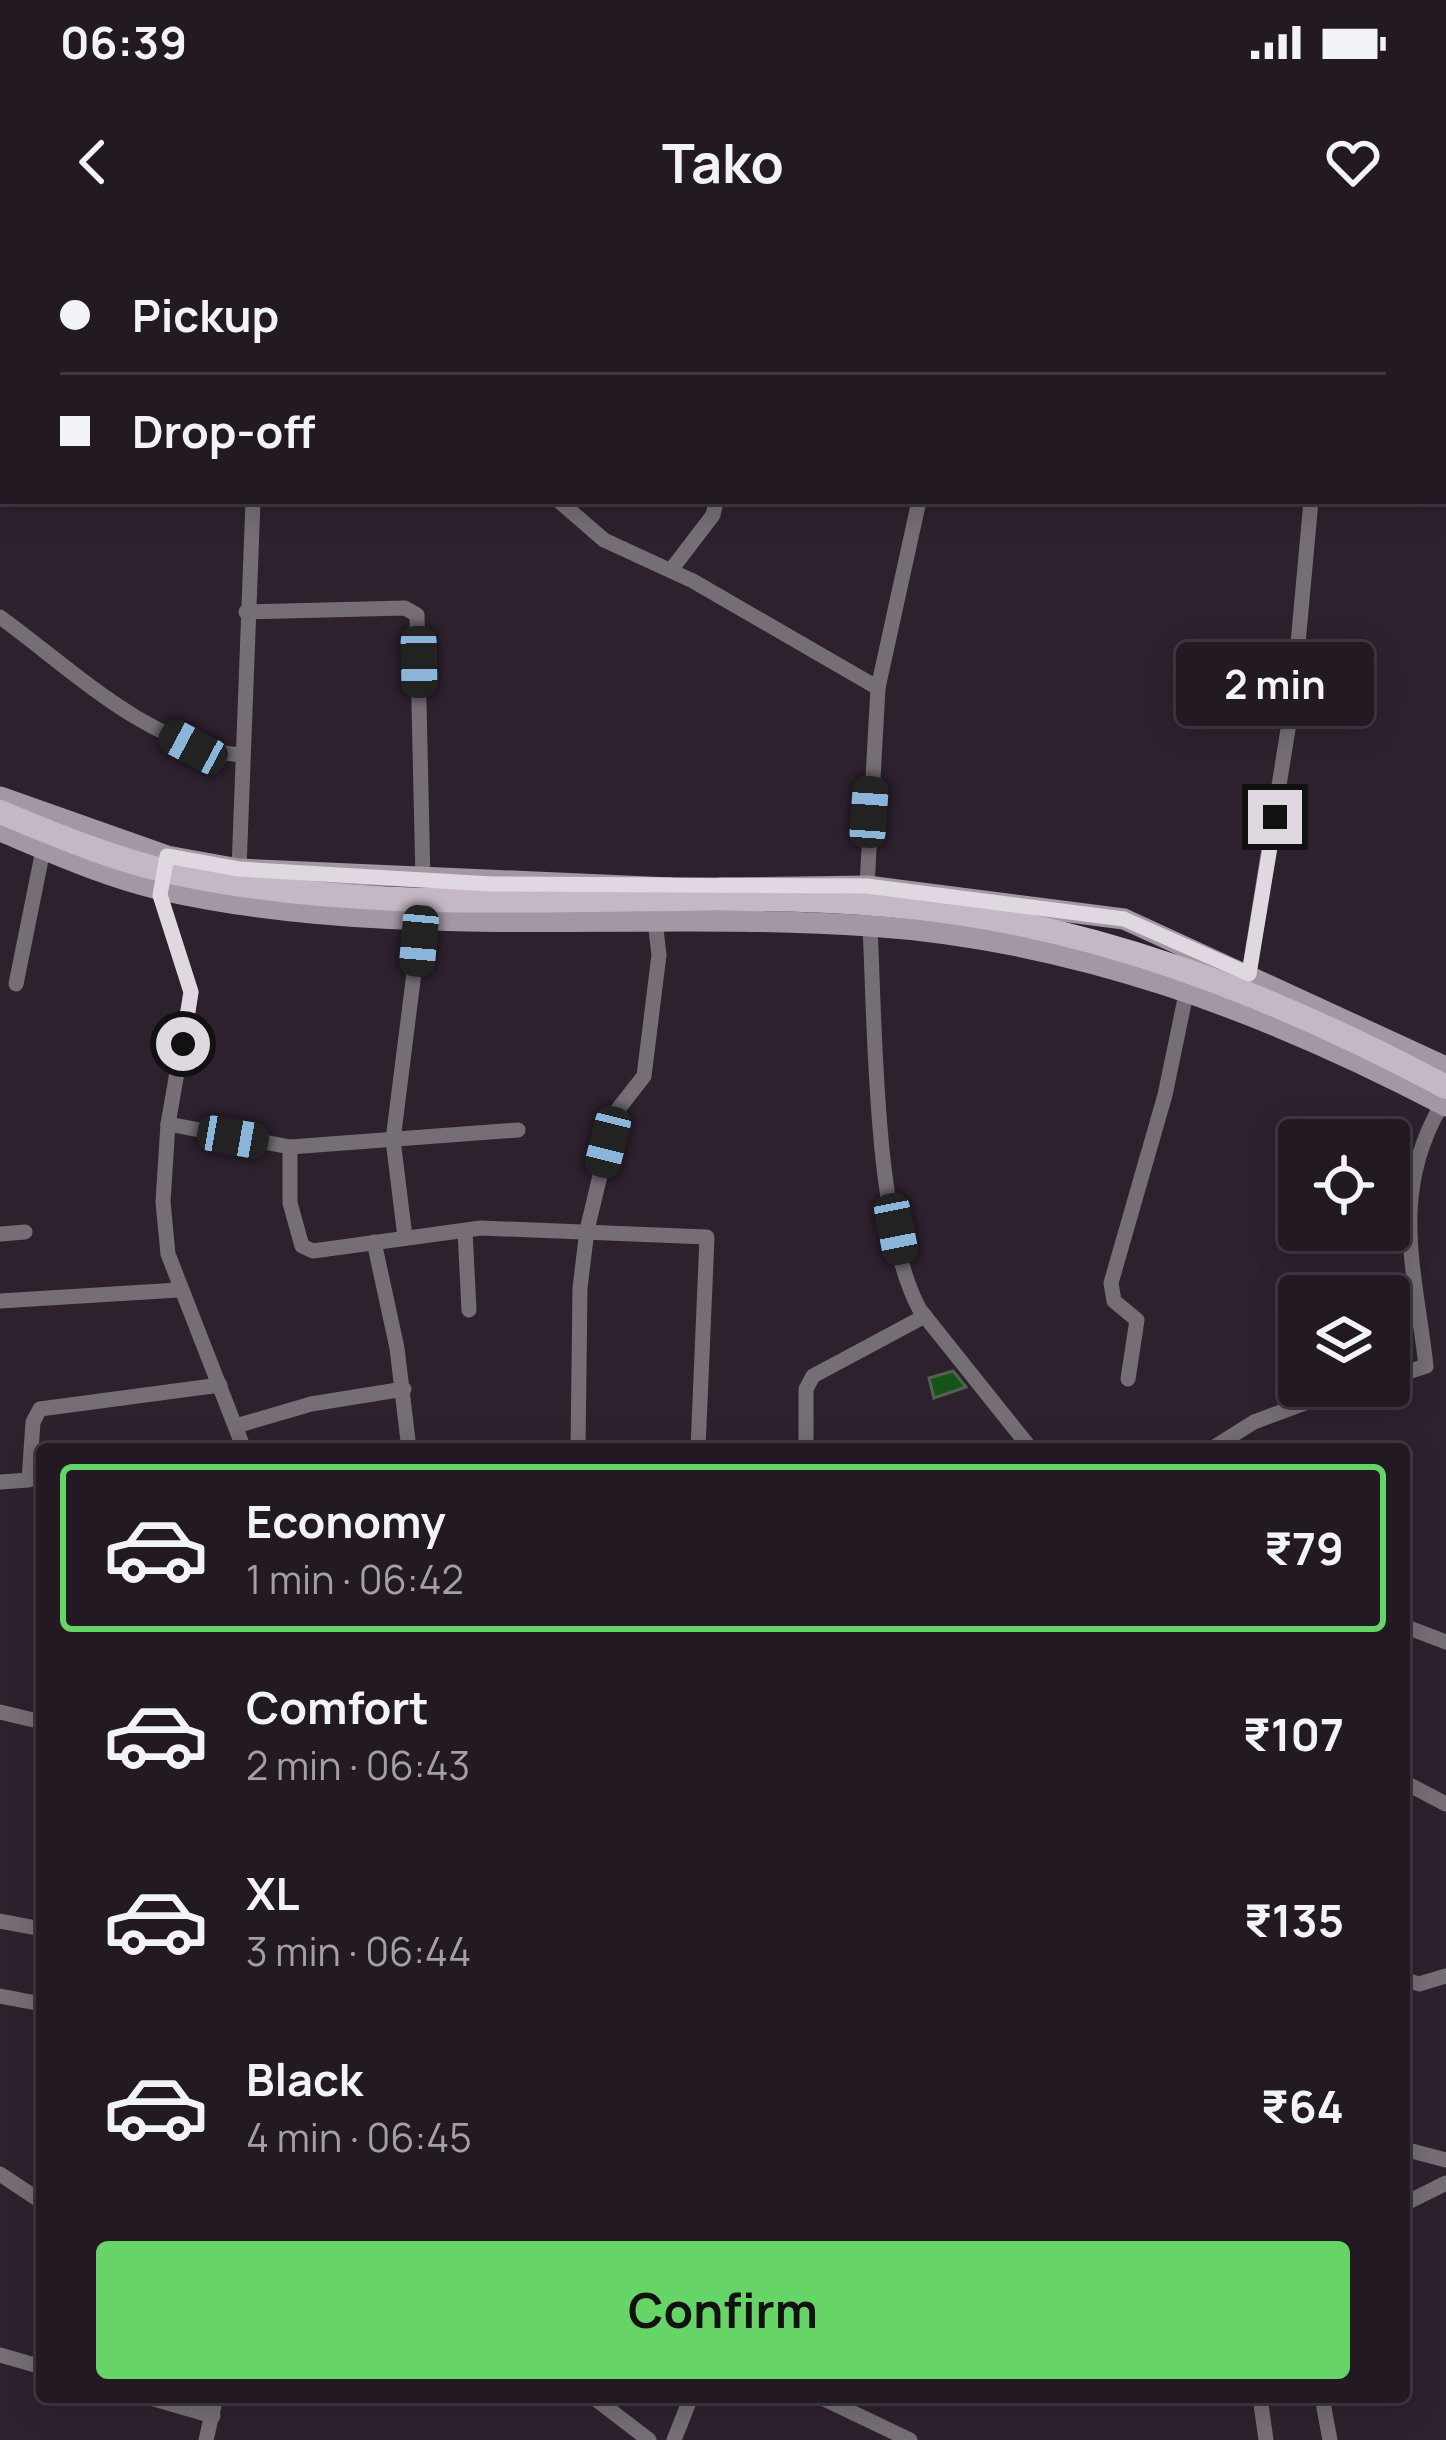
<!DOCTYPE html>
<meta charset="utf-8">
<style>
:root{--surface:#221922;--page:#2a222a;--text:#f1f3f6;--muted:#a2a0a5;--line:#3f3840;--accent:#66d467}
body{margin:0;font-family:Manrope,sans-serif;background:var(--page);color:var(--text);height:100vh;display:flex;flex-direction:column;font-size:45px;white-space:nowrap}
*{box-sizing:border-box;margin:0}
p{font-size:39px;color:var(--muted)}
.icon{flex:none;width:66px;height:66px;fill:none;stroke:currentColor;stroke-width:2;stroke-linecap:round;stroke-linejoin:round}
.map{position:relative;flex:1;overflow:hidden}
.drawer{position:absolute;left:36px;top:1203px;width:1374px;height:960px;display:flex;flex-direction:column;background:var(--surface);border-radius:12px;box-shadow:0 6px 30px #0003,0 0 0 3px var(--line)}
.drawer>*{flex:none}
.hud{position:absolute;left:0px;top:0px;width:1446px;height:264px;box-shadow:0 6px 30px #0003,0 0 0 3px var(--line);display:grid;align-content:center;height:264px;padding:0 60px;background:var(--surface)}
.fabs{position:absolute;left:1278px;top:879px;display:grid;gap:24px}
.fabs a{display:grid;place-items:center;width:132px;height:132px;border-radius:12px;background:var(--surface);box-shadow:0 6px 30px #0003,0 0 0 3px var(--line);font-size:60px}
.end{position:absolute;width:54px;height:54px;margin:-27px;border:15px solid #e0d8e0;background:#111;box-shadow:0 0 0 6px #111}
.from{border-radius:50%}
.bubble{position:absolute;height:84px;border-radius:12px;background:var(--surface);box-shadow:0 6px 30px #0003,0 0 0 3px var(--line);font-size:39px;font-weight:700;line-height:84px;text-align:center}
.car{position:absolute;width:36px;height:72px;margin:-36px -18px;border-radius:15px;box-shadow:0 0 9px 3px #0007;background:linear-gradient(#222 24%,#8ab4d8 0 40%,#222 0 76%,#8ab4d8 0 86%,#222 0)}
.hud b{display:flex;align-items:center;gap:42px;height:114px;font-size:45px}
.hud b+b{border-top:3px solid var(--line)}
.hud i{width:30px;height:30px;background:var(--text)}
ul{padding:21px 0 0;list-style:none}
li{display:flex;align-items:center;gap:36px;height:168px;margin:0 24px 18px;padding:0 36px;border:6px solid transparent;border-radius:12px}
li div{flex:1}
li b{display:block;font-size:45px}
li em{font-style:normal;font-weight:700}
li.active{border-color:var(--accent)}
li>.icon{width:108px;height:108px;stroke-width:1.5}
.cta{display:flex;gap:24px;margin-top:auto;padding:24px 60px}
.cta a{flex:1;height:138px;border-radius:12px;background:var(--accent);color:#111;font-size:48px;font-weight:700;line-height:138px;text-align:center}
.status{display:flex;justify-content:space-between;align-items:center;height:84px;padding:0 60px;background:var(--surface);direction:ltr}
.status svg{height:33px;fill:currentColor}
header{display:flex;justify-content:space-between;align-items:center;height:156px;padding:0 60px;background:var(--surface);font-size:54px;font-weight:700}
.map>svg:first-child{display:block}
.building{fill:#155318;stroke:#526052;stroke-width:3}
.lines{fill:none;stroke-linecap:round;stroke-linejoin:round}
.street{stroke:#756f75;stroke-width:15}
.secondary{stroke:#a298a3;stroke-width:21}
.primary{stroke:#c5b8c6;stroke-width:24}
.route{stroke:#e0d8e0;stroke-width:15}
</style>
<div class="status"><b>06:39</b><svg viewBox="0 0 49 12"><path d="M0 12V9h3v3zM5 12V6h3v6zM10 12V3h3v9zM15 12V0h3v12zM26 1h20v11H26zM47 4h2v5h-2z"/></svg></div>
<header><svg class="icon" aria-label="back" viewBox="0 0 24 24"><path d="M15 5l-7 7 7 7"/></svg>Tako<svg class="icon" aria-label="heart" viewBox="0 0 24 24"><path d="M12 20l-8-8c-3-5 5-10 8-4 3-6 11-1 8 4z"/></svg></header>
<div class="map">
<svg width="1446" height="2200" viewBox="0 0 1446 2200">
<rect width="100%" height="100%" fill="#2d212e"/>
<path class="building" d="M953,1131L966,1147L934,1158L929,1138Z"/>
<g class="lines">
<g class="street">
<path d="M687,0L695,3"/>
<path d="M1374,0L1375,3"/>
<path d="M557,3L560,0"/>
<path d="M986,3L987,0"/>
<path d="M0,47H3"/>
<path d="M1443,162L1446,161"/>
<path d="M0,180L3,174"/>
<path d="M559,261L604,300L693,341L878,448"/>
<path d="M671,330L713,275L716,261"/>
<path d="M246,372L405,368L417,375L423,640"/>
<path d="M0,377C72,429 149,507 241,515"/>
<path d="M239,629L253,261"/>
<path d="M162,643L160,655L191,752L168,884L163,962L168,1014L244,1209"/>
<path d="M867,646L878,448L919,261"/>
<path d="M870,686C875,785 874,987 920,1070L1031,1209"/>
<path d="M1249,733L1293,458L1311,261"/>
<path d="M16,744L45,600"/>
<path d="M168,884L290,907L518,890"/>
<path d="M290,907V963L302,1006L313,1011L481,988L707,997L698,1209"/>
<path d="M465,991L469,1070"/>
<path d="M0,994L25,992"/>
<path d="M405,997L393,900L421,677"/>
<path d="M374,1002L397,1108L409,1209"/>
<path d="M0,1061L178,1050"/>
<path d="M1389,1138L1426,1126C1415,1029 1389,954 1442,864"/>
<path d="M1128,1139L1137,1080L1114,1061L1111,1043L1165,855L1187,749"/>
<path d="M236,1186L311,1164L404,1149"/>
<path d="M578,1209L580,1048L587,990L615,873L644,836L659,715L655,681"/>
<path d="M806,1209V1149L813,1136L925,1076"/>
<path d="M1211,1209L1254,1182L1351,1146"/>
<path d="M0,1242L29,1240L33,1182L40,1169L220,1145"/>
<path d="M1404,1386L1446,1402"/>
<path d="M0,1472L42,1482"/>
<path d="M1404,1542L1446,1564"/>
<path d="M0,1681L42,1689"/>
<path d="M1404,1739L1419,1744L1446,1736"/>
<path d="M0,1756L42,1764"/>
<path d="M1404,1909L1446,1920"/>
<path d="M0,1934L42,1962"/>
<path d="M1404,1964L1446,1943"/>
<path d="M0,2115L42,2127"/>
<path d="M147,2157L213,2176"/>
<path d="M593,2157L649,2200"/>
<path d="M820,2157L910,2200"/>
<path d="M1260,2157L1266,2200"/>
<path d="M1322,2157L1330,2200"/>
<path d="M206,2200L216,2157"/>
<path d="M674,2200L691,2157"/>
</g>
<g class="secondary">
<path d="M0,557L167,616L239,629L671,648"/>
<path d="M0,591C53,613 106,637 162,650C393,702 636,670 870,686C1075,700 1265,771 1446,866"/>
<path d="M720,648L867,646L1124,679L1446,827"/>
</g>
<path class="primary" d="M0,572C56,595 112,619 171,632C406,684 651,645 888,665C1086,681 1272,754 1446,847"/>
</g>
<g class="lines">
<path class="route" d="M183,804L191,752L160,655L167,616L239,629L492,644L867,646L1124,679L1249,734L1275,577"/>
</g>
</svg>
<div class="fabs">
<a><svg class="icon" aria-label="locate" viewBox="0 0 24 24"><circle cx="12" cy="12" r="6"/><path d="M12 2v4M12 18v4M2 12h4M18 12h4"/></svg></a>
<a><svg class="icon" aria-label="layers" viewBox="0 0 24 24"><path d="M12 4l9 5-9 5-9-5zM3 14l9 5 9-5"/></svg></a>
</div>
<i class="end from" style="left:183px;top:804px"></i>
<i class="end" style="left:1275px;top:577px"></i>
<div class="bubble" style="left:1176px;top:402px;width:198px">2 min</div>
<i class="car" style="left:419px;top:422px;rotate:179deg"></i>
<i class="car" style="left:193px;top:507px;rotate:298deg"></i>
<i class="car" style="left:869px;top:572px;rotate:4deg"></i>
<i class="car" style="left:419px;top:701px;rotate:185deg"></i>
<i class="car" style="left:233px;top:897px;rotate:100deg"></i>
<i class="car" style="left:608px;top:902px;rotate:194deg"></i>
<i class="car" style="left:896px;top:989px;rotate:169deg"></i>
<div class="hud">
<b><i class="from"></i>Pickup</b>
<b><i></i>Drop-off</b>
</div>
<section class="drawer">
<ul>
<li class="active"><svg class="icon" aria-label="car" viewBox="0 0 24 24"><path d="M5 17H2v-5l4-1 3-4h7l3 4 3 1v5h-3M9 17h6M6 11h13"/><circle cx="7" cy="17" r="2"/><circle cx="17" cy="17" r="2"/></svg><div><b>Economy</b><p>1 min · 06:42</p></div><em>₹79</em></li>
<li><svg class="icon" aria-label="car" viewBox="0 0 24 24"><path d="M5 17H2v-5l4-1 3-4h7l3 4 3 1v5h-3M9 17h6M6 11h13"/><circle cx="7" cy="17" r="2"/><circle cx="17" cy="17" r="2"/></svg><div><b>Comfort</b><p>2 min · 06:43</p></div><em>₹107</em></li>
<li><svg class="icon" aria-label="car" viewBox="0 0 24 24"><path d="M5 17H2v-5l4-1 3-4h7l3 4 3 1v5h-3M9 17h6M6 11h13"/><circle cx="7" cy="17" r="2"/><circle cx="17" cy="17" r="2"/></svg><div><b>XL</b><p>3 min · 06:44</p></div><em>₹135</em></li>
<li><svg class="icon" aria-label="car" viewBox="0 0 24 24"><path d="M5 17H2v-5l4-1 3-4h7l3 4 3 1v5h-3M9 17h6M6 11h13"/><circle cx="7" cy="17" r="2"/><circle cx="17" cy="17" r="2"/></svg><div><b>Black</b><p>4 min · 06:45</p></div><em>₹64</em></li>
</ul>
<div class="cta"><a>Confirm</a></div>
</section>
</div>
